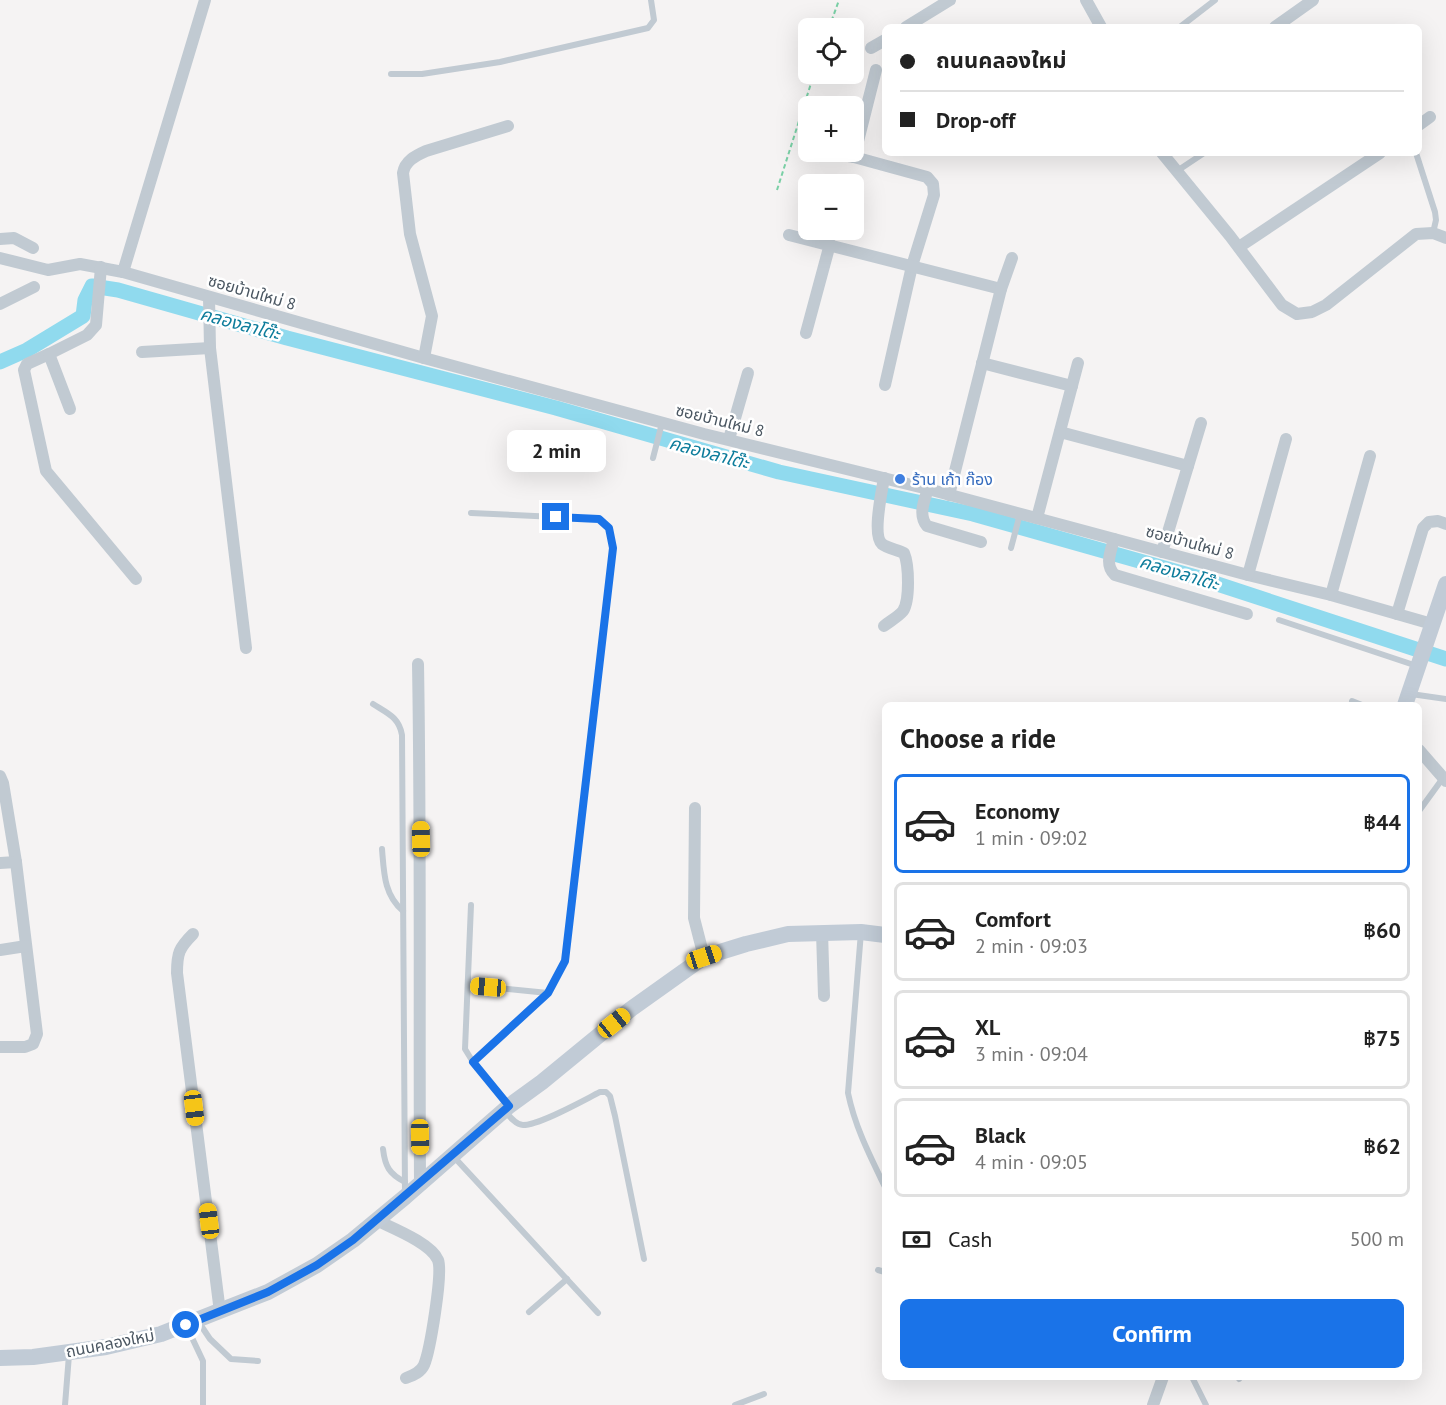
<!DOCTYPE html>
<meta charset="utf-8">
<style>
:root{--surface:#fff;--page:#f6f6f6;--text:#222;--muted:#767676;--line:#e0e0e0;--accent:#1a73e8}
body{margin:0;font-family:"PT Sans","Noto Sans Thai",sans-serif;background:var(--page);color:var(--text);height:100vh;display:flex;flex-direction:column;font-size:22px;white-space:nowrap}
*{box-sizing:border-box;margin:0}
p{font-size:20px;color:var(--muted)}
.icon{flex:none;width:33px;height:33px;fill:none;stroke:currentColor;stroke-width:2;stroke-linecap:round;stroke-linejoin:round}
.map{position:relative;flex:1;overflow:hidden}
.details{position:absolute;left:882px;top:702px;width:540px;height:678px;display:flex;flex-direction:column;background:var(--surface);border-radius:9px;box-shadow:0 6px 24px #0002}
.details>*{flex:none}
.top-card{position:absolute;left:882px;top:24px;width:540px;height:132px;border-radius:9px;box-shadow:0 6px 24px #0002;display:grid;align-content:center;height:132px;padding:0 18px;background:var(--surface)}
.controls{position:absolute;left:798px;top:18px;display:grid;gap:12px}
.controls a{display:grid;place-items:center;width:66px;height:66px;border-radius:9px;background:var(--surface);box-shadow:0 6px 24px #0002;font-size:30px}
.end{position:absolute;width:27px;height:27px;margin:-14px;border:8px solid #1a73e8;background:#fff;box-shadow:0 0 0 3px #fff}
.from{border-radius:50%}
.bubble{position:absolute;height:42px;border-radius:9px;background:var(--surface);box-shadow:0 6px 24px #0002;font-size:20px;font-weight:600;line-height:42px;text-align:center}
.car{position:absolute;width:18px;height:36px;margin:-18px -9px;border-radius:8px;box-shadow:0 0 4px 2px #0007;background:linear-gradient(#f5c518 24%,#345 0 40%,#f5c518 0 76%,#345 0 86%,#f5c518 0)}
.top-card b{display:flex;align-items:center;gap:21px;height:57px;font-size:22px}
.top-card b+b{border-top:2px solid var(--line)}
.top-card i{width:15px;height:15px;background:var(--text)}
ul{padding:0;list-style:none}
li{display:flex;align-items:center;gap:18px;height:99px;margin:0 12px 9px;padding:0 6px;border:3px solid var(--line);border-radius:9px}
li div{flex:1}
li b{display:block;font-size:22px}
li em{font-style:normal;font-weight:600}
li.current{border-color:var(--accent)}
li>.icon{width:54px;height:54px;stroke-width:1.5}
h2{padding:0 18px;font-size:27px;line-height:72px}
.pay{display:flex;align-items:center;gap:15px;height:66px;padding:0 18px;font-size:22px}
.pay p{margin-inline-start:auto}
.cta{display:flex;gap:12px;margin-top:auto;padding:12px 18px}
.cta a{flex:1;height:69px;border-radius:9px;background:var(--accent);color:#fff;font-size:24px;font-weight:600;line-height:69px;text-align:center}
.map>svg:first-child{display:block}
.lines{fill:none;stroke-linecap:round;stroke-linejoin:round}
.canal{stroke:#90daee;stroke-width:15}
.path{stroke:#7ad0a6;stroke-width:2;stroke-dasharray:4.5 3;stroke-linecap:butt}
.lane{stroke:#c1cad2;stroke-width:6}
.street{stroke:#c1cad2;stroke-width:12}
.secondary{stroke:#c1cbd6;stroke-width:16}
.route{stroke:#1a73e8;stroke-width:8}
.shop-dot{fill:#3f7fe0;stroke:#fff;stroke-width:2}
.labels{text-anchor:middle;stroke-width:5;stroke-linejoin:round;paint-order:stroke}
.street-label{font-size:16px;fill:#4a5661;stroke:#fff}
.shop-label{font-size:16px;fill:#366cbe;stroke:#fff;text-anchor:start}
.water-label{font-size:18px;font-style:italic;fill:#0c7c9b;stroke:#fff}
</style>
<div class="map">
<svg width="1446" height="1405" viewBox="0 0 1446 1405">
<rect width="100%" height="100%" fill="#f5f3f3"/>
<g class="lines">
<path class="canal" d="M0,362L27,350L83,316L85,300L92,286L118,290L287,338L556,408L779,472L973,514L1196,577L1446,659"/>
<g class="path">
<path d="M829,28L839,0"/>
<path d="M777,190L814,74"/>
</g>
<g class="lane">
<path d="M1180,27L1215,0"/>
<path d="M391,74H422L500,62L648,28L654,20L651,0"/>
<path d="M1416,153L1435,212L1436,220L1433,233"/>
<path d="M1177,171L1204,153"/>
<path d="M653,458L662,423"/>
<path d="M471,513L599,519L609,528L613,548L565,961L548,993L473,1062"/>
<path d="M1011,548L1020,514"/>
<path d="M1279,620L1417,666"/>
<path d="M1411,694L1446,699"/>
<path d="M1352,701L1362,705"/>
<path d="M373,704C387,713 399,717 402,735L405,1193"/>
<path d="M1419,811L1443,778"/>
<path d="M382,849C384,873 384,895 403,911"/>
<path d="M471,905L465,1049L473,1062L509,1105"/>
<path d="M861,932L848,1093C855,1127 870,1156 885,1187"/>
<path d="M468,985L548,993"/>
<path d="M505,1111C509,1116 516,1125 523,1125C540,1125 584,1100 600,1092H606L610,1096L615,1116L644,1259"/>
<path d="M383,1149C385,1166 389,1174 405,1182"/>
<path d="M454,1157L598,1313"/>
<path d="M878,1270L885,1272"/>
<path d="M529,1312L567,1279"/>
<path d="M198,1321L210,1339L231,1359L258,1361"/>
<path d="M186,1325L203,1361V1405"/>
<path d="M1192,1377L1206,1405"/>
<path d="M1238,1377L1239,1379"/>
<path d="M65,1405L69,1355"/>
<path d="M735,1405L764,1394"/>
</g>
<g class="street">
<path d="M1086,0L1101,27"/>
<path d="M906,27L950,0"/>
<path d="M1275,27L1313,0"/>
<path d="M871,48L885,40"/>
<path d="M876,70L854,157L927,177L933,184L934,195L912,266L885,385"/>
<path d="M1419,125L1430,117"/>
<path d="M826,152L854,157"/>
<path d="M1162,153L1230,236L1282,305L1297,314L1312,312L1326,305L1416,234L1433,233L1446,238"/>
<path d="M789,235L1001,289"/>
<path d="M0,239L14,238L33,248"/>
<path d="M1239,247L1380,153"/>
<path d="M0,258L48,270L80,264L123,272L424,358L704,434L928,489L1248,575L1331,595L1432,624"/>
<path d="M123,272L205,0"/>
<path d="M209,297L210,348L246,648"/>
<path d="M0,304L34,287"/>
<path d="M806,333L830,244"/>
<path d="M142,352L210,348"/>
<path d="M49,354L27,364L24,370L46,471L136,579"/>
<path d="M424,358L432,316L410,234L403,173C405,161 415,156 426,151L508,126"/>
<path d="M982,363L1072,386"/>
<path d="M70,409L49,354L87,335L96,325L101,267"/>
<path d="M1060,432L1188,466"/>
<path d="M729,439L748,373"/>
<path d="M928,489C924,501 918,515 927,526L981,542"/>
<path d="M949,495L1001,289L1012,258"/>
<path d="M1037,518L1078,363"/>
<path d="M1114,539C1111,551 1104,565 1115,575L1247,614"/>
<path d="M1162,552L1201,423"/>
<path d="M1248,575L1286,439"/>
<path d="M1331,595L1370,456"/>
<path d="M1397,614L1423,528L1429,522L1438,521L1446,524"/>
<path d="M884,626C890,621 898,617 903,611C910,600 909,565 904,553C898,550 887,548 882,544C872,535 882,491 884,478"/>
<path d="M418,664C421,836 419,1009 420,1182"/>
<path d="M1419,750L1446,781"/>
<path d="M0,776L3,783L16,862L37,1034L33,1044L25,1047H0"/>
<path d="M695,808L694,918L704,957"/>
<path d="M0,863L16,862"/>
<path d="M822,932L824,996"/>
<path d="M193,934C179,948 177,953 177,973L220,1312"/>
<path d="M0,950L26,946"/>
<path d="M376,1220C392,1228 431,1243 438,1260C443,1273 430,1351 424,1365C421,1372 414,1375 406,1378"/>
<path d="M1153,1405L1163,1377"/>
</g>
<g class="secondary">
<path d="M1405,705L1446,584"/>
<path d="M0,1358L33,1357L106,1347L161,1334L268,1292L317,1265L353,1240L405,1197L509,1106L542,1082L631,1009L704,957L746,944L788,934L861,932L885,935"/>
</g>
</g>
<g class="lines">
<path class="route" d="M186,1325L268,1292L317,1265L353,1240L509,1106L473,1062L548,993L565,961L613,548L609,528L599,519L556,517"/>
</g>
<circle class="shop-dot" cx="900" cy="479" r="6"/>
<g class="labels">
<g class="street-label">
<text transform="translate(252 292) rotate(16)" y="6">ซอยบ้านใหม่ 8</text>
<text transform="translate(720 420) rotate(14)" y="6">ซอยบ้านใหม่ 8</text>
<text transform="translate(1190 542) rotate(15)" y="6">ซอยบ้านใหม่ 8</text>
<text transform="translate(110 1343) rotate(-11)" y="6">ถนนคลองใหม่</text>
</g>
<g class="shop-label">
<text x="912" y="485">ร้าน เก้า ก๊อง</text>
</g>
<g class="water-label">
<text transform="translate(240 324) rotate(15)" y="6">คลองลาโต๊ะ</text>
<text transform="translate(709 453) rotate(15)" y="6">คลองลาโต๊ะ</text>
<text transform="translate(1179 573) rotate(17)" y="6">คลองลาโต๊ะ</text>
</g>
</g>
</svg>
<div class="controls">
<a><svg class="icon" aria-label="locate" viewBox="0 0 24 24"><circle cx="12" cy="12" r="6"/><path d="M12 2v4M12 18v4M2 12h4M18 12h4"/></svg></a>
<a>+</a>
<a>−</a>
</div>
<i class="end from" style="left:186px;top:1325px"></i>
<i class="end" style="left:556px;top:517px"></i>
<div class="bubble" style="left:507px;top:430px;width:99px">2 min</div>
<i class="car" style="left:421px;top:839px;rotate:359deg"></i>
<i class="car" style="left:704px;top:957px;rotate:72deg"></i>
<i class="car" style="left:488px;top:987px;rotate:275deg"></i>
<i class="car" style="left:614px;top:1023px;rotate:51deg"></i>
<i class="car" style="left:194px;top:1108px;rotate:173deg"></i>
<i class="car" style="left:420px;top:1137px;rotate:179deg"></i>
<i class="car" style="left:209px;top:1221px;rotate:353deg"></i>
<div class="top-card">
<b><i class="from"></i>ถนนคลองใหม่</b>
<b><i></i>Drop-off</b>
</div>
<section class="details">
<h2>Choose a ride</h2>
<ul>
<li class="current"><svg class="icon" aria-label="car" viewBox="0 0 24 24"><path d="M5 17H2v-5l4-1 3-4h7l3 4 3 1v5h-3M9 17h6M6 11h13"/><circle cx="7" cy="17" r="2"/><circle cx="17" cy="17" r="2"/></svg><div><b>Economy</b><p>1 min · 09:02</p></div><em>฿44</em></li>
<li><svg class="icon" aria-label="car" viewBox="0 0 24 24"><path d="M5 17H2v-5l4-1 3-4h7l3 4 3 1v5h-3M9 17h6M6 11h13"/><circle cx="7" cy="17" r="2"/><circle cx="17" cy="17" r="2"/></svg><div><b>Comfort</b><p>2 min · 09:03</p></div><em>฿60</em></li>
<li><svg class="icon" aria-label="car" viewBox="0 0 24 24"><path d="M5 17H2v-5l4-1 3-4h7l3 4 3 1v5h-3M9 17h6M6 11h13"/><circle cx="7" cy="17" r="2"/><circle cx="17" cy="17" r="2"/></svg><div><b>XL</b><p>3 min · 09:04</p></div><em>฿75</em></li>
<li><svg class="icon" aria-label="car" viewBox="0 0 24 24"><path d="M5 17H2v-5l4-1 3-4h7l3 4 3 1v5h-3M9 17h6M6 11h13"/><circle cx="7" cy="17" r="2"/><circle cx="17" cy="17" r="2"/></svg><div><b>Black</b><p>4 min · 09:05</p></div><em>฿62</em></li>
</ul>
<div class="pay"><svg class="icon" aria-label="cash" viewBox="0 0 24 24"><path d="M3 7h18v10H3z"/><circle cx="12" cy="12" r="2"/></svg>Cash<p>500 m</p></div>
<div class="cta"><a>Confirm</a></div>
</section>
</div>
